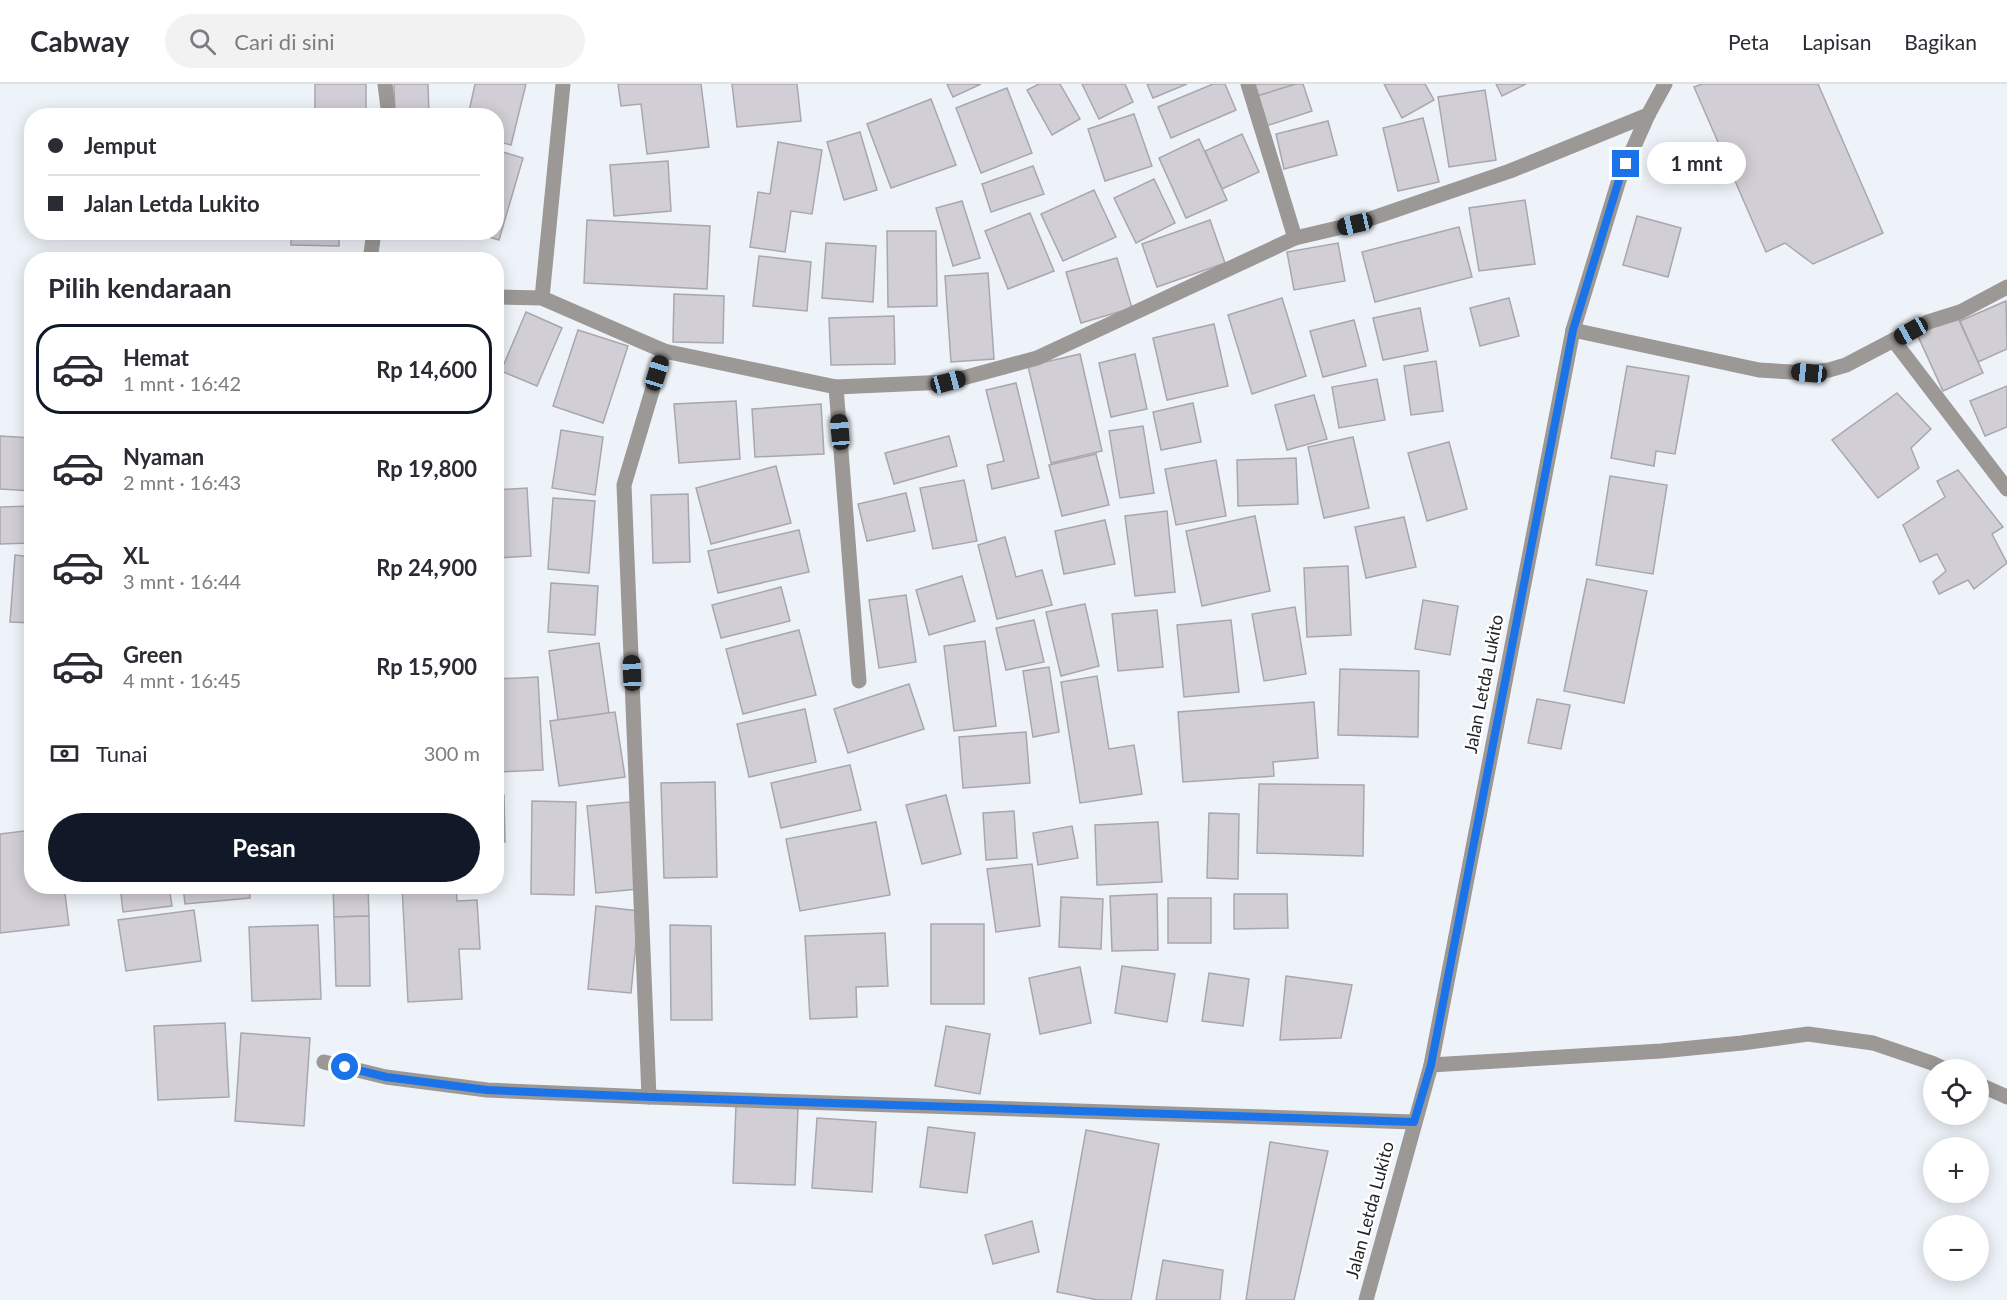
<!DOCTYPE html>
<html lang="id">
<meta charset="utf-8">
<style>
:root{--surface:#fff;--page:#f2f2f3;--text:#2b2b33;--muted:#7c7c81;--line:#e1e1e2;--accent:#111827}
body{margin:0;font-family:Lato,sans-serif;background:var(--page);color:var(--text);height:100vh;display:flex;flex-direction:column;font-size:22px;white-space:nowrap}
*{box-sizing:border-box;margin:0}
p{font-size:20px;color:var(--muted)}
.icon{flex:none;width:33px;height:33px;fill:none;stroke:currentColor;stroke-width:2;stroke-linecap:round;stroke-linejoin:round}
.map{position:relative;flex:1;overflow:hidden}
.side{position:absolute;left:24px;top:168px;width:480px;height:642px;display:flex;flex-direction:column;background:var(--surface);border-radius:24px;box-shadow:0 3px 15px #0003}
.side>*{flex:none}
.guide{position:absolute;left:24px;top:24px;width:480px;height:132px;border-radius:24px;box-shadow:0 3px 15px #0003;display:grid;align-content:center;height:132px;padding:0 24px;background:var(--surface)}
.buttons{position:absolute;left:1923px;top:975px;display:grid;gap:12px}
.buttons a{display:grid;place-items:center;width:66px;height:66px;border-radius:50%;background:var(--surface);box-shadow:0 3px 15px #0003;font-size:30px}
.end{position:absolute;width:27px;height:27px;margin:-14px;border:8px solid #1a73e8;background:#fff;box-shadow:0 0 0 3px #fff}
.from{border-radius:50%}
.bubble{position:absolute;height:42px;border-radius:21px;background:var(--surface);box-shadow:0 3px 15px #0003;font-size:20px;font-weight:700;line-height:42px;text-align:center}
.car{position:absolute;width:18px;height:36px;margin:-18px -9px;border-radius:8px;box-shadow:0 0 4px 2px #0007;background:linear-gradient(#222 24%,#8ab4d8 0 40%,#222 0 76%,#8ab4d8 0 86%,#222 0)}
.guide b{display:flex;align-items:center;gap:21px;height:57px;font-size:22px}
.guide b+b{border-top:2px solid var(--line)}
.guide i{width:15px;height:15px;background:var(--text)}
ul{padding:0;list-style:none}
li{display:flex;align-items:center;gap:18px;height:90px;margin:0 12px 9px;padding:0 12px;border:3px solid transparent;border-radius:24px}
li div{flex:1}
li b{display:block;font-size:22px}
li em{font-style:normal;font-weight:700}
li.current{border-color:var(--accent)}
li>.icon{width:54px;height:54px;stroke-width:1.5}
h2{padding:0 24px;font-size:27px;line-height:72px}
.pay{display:flex;align-items:center;gap:15px;height:66px;padding:0 24px;font-size:22px}
.pay p{margin-inline-start:auto}
.cta{display:flex;gap:12px;margin-top:auto;padding:12px 24px}
.cta a{flex:1;height:69px;border-radius:36px;background:var(--accent);color:#fff;font-size:24px;font-weight:700;line-height:69px;text-align:center}
header{display:flex;align-items:center;gap:36px;box-sizing:border-box;height:84px;padding:0 30px;background:var(--surface);border-bottom:2px solid var(--line)}
header strong{font-size:28px}
nav{display:flex;gap:33px;margin-inline-start:auto;font-size:21px}
.search{width:420px;height:54px;background:var(--page);display:flex;align-items:center;gap:15px;box-sizing:border-box;padding:0 21px;border-radius:33px;color:var(--muted);font-size:22px}
.map>svg:first-child{display:block}
.building{fill:#d1ced5;stroke:#a9a7ad;stroke-width:1.5}
.lines{fill:none;stroke-linecap:round;stroke-linejoin:round}
.minor{stroke:#9b9896;stroke-width:15}
.route{stroke:#1a73e8;stroke-width:8}
.labels{text-anchor:middle;stroke-width:5;stroke-linejoin:round;paint-order:stroke}
.street-label{font-size:18px;fill:#222426;stroke:#fff}
</style>
<header>
<strong>Cabway</strong>
<div class="search"><svg class="icon" aria-label="search" viewBox="0 0 24 24"><circle cx="10" cy="10" r="6"/><path d="M15 15l6 6"/></svg>Cari di sini</div>
<nav><a>Peta</a><a>Lapisan</a><a>Bagikan</a></nav>
</header>
<div class="map">
<svg width="2007" height="1216" viewBox="0 0 2007 1216">
<rect width="100%" height="100%" fill="#eef3f9"/>
<g class="building">
<rect x="315" y="0" width="51" height="32"/>
<path d="M394,0H428L429,32H395Z"/>
<path d="M475,0H526L511,61L496,57V32H468Z"/>
<path d="M618,0H701L709,63L647,70L641,20L621,22Z"/>
<path d="M732,0H797L801,37L737,43Z"/>
<path d="M947,0H981L953,13Z"/>
<path d="M1039,0H1060L1080,35L1052,51L1027,6Z"/>
<path d="M1082,0H1125L1133,18L1099,35Z"/>
<path d="M1147,0H1187L1153,14Z"/>
<path d="M1213,0H1225L1236,26L1171,54L1158,23Z"/>
<path d="M1250,0H1296L1254,13Z"/>
<path d="M1296,0H1303L1312,27L1263,43L1254,13Z"/>
<path d="M1384,0H1425L1434,16L1402,34Z"/>
<path d="M1496,0H1526L1502,12Z"/>
<path d="M1702,0H1818L1883,149L1813,180L1785,159L1766,168L1694,3Z"/>
<path d="M1007,4L1032,69L981,89L956,24Z"/>
<path d="M1485,6L1496,76L1449,83L1438,13Z"/>
<path d="M931,15L956,81L891,104L867,40Z"/>
<path d="M1134,30L1152,82L1105,97L1088,45Z"/>
<path d="M1423,34L1439,98L1398,107L1383,44Z"/>
<path d="M1328,37L1337,71L1284,85L1276,50Z"/>
<path d="M860,48L877,106L844,116L827,58Z"/>
<path d="M1242,50L1259,88L1222,105L1205,67Z"/>
<path d="M1199,55L1227,116L1186,134L1159,74Z"/>
<path d="M778,58L822,66L812,130L791,127L785,168L750,163L758,108L770,110Z"/>
<path d="M496,66L523,74L499,156L474,148H496Z"/>
<path d="M668,77L671,127L614,132L610,81Z"/>
<path d="M1033,82L1044,110L991,128L982,100Z"/>
<path d="M1154,95L1175,139L1136,159L1114,114Z"/>
<path d="M1094,106L1116,153L1063,177L1041,130Z"/>
<path d="M1525,116L1535,180L1479,187L1469,124Z"/>
<path d="M962,117L980,174L953,182L936,124Z"/>
<path d="M1030,129L1054,187L1008,205L985,147Z"/>
<path d="M1637,132L1681,144L1668,193L1623,181Z"/>
<path d="M587,136L710,142L707,205L584,199Z"/>
<path d="M1210,136L1225,179L1157,203L1142,160Z"/>
<path d="M1459,143L1472,193L1375,218L1362,168Z"/>
<path d="M887,147H936L937,222L888,223Z"/>
<path d="M291,148H339V162L291,161Z"/>
<path d="M826,159L876,162L873,218L822,214Z"/>
<path d="M1338,159L1345,197L1294,206L1287,168Z"/>
<path d="M759,172L811,178L807,227L753,222Z"/>
<path d="M1117,174L1132,224L1081,239L1066,188Z"/>
<path d="M988,189L994,275L951,278L945,192Z"/>
<path d="M674,210L724,212L723,259L673,258Z"/>
<path d="M1282,214L1306,292L1252,310L1228,231Z"/>
<path d="M1509,214L1519,252L1480,262L1470,224Z"/>
<path d="M2006,217L2007,265L1978,278L1960,237Z"/>
<path d="M1420,224L1428,267L1383,276L1373,234Z"/>
<path d="M526,228L562,244L537,302L501,287Z"/>
<path d="M894,232L895,280L831,281L829,234Z"/>
<path d="M1957,232L1983,289L1943,307L1917,250Z"/>
<path d="M1354,236L1366,282L1323,293L1310,247Z"/>
<path d="M1214,240L1228,302L1167,316L1153,254Z"/>
<path d="M578,246L628,262L603,339L553,322Z"/>
<path d="M1080,270L1102,367L1051,379L1028,282Z"/>
<path d="M1135,270L1147,325L1111,333L1099,279Z"/>
<path d="M1436,277L1443,327L1411,331L1404,282Z"/>
<path d="M1627,282L1689,292L1675,370L1656,367L1654,382L1611,374Z"/>
<path d="M1377,295L1385,336L1339,344L1332,303Z"/>
<path d="M1016,299L1039,394L992,405L987,381L1004,377L986,306Z"/>
<path d="M2007,302V343L1985,352L1970,317Z"/>
<path d="M1897,309L1931,345L1911,364L1919,384L1878,414L1832,356Z"/>
<path d="M1314,311L1327,355L1287,366L1275,321Z"/>
<path d="M736,317L740,375L679,379L674,320Z"/>
<path d="M1193,319L1201,358L1161,366L1153,328Z"/>
<path d="M821,320L824,370L755,373L752,325Z"/>
<path d="M1143,342L1154,409L1120,414L1109,347Z"/>
<path d="M561,346L603,353L595,411L552,404Z"/>
<path d="M0,352L32,354V407L0,405Z"/>
<path d="M949,352L957,382L894,400L885,369Z"/>
<path d="M1353,353L1369,424L1324,434L1308,363Z"/>
<path d="M1449,358L1467,425L1427,437L1408,369Z"/>
<path d="M1096,370L1109,421L1062,432L1049,381Z"/>
<path d="M1296,374L1298,420L1238,422L1237,376Z"/>
<path d="M1216,376L1226,432L1176,441L1165,385Z"/>
<path d="M776,382L791,439L711,460L696,404Z"/>
<path d="M1958,386L2003,443L1992,450L2007,479L1974,505L1968,496L1939,510L1933,498L1946,487L1937,470L1920,478L1903,441L1945,413L1937,397Z"/>
<path d="M1610,392L1667,401L1653,490L1596,481Z"/>
<path d="M964,396L977,457L933,465L920,404Z"/>
<path d="M527,404L531,472L496,474V406Z"/>
<path d="M906,409L915,447L867,457L858,420Z"/>
<path d="M688,410L690,478L653,479L651,411Z"/>
<path d="M553,414L595,417L589,489L548,485Z"/>
<path d="M32,422V459L0,460V423Z"/>
<path d="M1167,427L1175,508L1135,512L1125,432Z"/>
<path d="M1255,432L1270,507L1202,522L1186,447Z"/>
<path d="M1404,433L1416,483L1366,494L1355,443Z"/>
<path d="M1105,436L1115,480L1064,490L1055,447Z"/>
<path d="M799,446L809,488L718,509L708,467Z"/>
<path d="M1005,453L1016,493L1042,486L1052,521L997,535L978,461Z"/>
<path d="M15,471L32,473V539L10,538Z"/>
<path d="M1348,482L1351,551L1307,553L1304,484Z"/>
<path d="M962,492L975,537L929,551L916,506Z"/>
<path d="M1587,495L1647,507L1624,619L1564,607Z"/>
<path d="M551,499L598,502L595,551L548,548Z"/>
<path d="M781,503L790,537L721,554L712,521Z"/>
<path d="M906,511L916,578L879,584L869,516Z"/>
<path d="M1423,516L1458,522L1450,571L1415,565Z"/>
<path d="M1085,520L1099,582L1061,592L1046,528Z"/>
<path d="M1295,523L1306,590L1264,597L1252,530Z"/>
<path d="M1157,526L1163,583L1118,587L1112,530Z"/>
<path d="M1034,536L1044,578L1006,586L996,544Z"/>
<path d="M1231,536L1239,608L1184,613L1177,541Z"/>
<path d="M799,546L816,611L743,630L726,565Z"/>
<path d="M985,557L996,642L954,647L944,562Z"/>
<path d="M599,559L609,629L558,636L549,567Z"/>
<path d="M1049,583L1059,648L1033,653L1023,587Z"/>
<path d="M1340,585L1419,587L1418,653L1338,651Z"/>
<path d="M1097,592L1109,665L1134,661L1142,710L1080,719L1061,598Z"/>
<path d="M538,593L543,686L496,688V595Z"/>
<path d="M909,600L924,645L848,669L834,625Z"/>
<path d="M1537,615L1570,621L1561,665L1528,659Z"/>
<path d="M1314,618L1318,674L1273,678L1274,692L1183,698L1178,628Z"/>
<path d="M805,625L816,678L749,693L737,640Z"/>
<path d="M615,628L625,693L559,702L550,637Z"/>
<path d="M1026,648L1030,699L963,704L959,653Z"/>
<path d="M850,681L861,726L781,744L771,699Z"/>
<path d="M715,698L717,793L664,794L661,699Z"/>
<path d="M1259,700L1364,701L1363,772L1257,769Z"/>
<path d="M496,711H504L505,758H496Z"/>
<path d="M946,711L961,770L922,780L906,721Z"/>
<path d="M532,717L576,718L574,811L531,810Z"/>
<path d="M630,718L639,805L596,809L587,722Z"/>
<path d="M1014,727L1017,774L986,776L983,729Z"/>
<path d="M1209,729L1239,730L1238,795L1207,794Z"/>
<path d="M876,738L890,811L800,827L786,755Z"/>
<path d="M1158,738L1162,798L1097,801L1095,741Z"/>
<path d="M1072,742L1078,774L1038,781L1033,749Z"/>
<path d="M32,746V802H64L69,841L0,849V750Z"/>
<path d="M1032,780L1040,842L996,848L987,785Z"/>
<path d="M120,802H169L172,822L123,828Z"/>
<path d="M183,802H249L250,814L185,820Z"/>
<path d="M269,802H317L316,807Z"/>
<path d="M333,802H368L369,832L334,833Z"/>
<path d="M402,802H456L457,817L477,816L480,865H459L462,915L408,918Z"/>
<path d="M1157,810L1158,866L1112,867L1110,812Z"/>
<path d="M1234,810H1287L1288,844L1234,845Z"/>
<path d="M1061,813L1103,815L1101,865L1059,863Z"/>
<rect x="1168" y="814" width="43" height="45"/>
<path d="M596,822L639,827L631,909L588,905Z"/>
<path d="M194,826L201,877L126,887L118,836Z"/>
<path d="M369,832L370,902H336L334,833Z"/>
<rect x="931" y="840" width="53" height="80"/>
<path d="M318,841L321,915L252,917L249,843Z"/>
<path d="M670,841L711,842L712,936H671Z"/>
<path d="M885,849L888,902L856,903L857,933L810,935L805,852Z"/>
<path d="M1122,882L1175,890L1167,938L1115,929Z"/>
<path d="M1080,883L1091,939L1040,950L1029,894Z"/>
<path d="M1209,889L1249,895L1243,942L1202,937Z"/>
<path d="M1286,892L1352,901L1341,954L1280,956Z"/>
<path d="M225,939L229,1013L158,1016L154,942Z"/>
<path d="M946,942L990,950L980,1010L935,1002Z"/>
<path d="M241,949L310,954L304,1042L235,1037Z"/>
<path d="M736,1021L798,1024L795,1101L733,1099Z"/>
<path d="M817,1034L876,1038L872,1108L812,1104Z"/>
<path d="M928,1043L975,1049L967,1109L920,1103Z"/>
<path d="M1086,1046L1159,1060L1131,1216H1098L1057,1208Z"/>
<path d="M1270,1058L1328,1067L1294,1216H1246Z"/>
<path d="M1032,1137L1039,1168L993,1180L985,1151Z"/>
<path d="M1163,1176L1223,1186L1220,1216H1156Z"/>
</g>
<g class="lines">
<g class="minor">
<path d="M385,0L389,32"/>
<path d="M1248,0L1295,154"/>
<path d="M370,176L374,148"/>
<path d="M496,213L542,214L664,267L836,303L948,298L1037,274L1295,154L1355,140L1510,87L1648,31"/>
<path d="M542,214L563,0"/>
<path d="M1573,246L1759,286L1809,289L1829,286L1846,281L1928,238L1960,228L2007,203"/>
<path d="M1894,257L2007,405"/>
<path d="M836,303L859,597"/>
<path d="M324,978L386,993L487,1006L649,1013L1414,1038"/>
<path d="M1431,981L1661,967L1742,959L1808,950L1873,959L1932,979L1947,986"/>
<path d="M1978,1000L2007,1013"/>
<path d="M649,1013L624,401L664,267"/>
<path d="M1366,1216L1431,981L1573,246L1619,96L1648,31L1665,0"/>
</g>
</g>
<g class="lines">
<path class="route" d="M345,983L386,993L487,1006L649,1013L1414,1038L1431,981L1573,246L1619,96L1626,80"/>
</g>
<g class="labels">
<g class="street-label">
<text transform="translate(1484 600) rotate(-79)" y="6">Jalan Letda Lukito</text>
<text transform="translate(1370 1126) rotate(-75)" y="6">Jalan Letda Lukito</text>
</g>
</g>
</svg>
<div class="buttons">
<a><svg class="icon" aria-label="locate" viewBox="0 0 24 24"><circle cx="12" cy="12" r="6"/><path d="M12 2v4M12 18v4M2 12h4M18 12h4"/></svg></a>
<a>+</a>
<a>−</a>
</div>
<i class="end from" style="left:345px;top:983px"></i>
<i class="end" style="left:1626px;top:80px"></i>
<div class="bubble" style="left:1647px;top:58px;width:99px">1 mnt</div>
<i class="car" style="left:1355px;top:140px;rotate:257deg"></i>
<i class="car" style="left:1911px;top:247px;rotate:241deg"></i>
<i class="car" style="left:657px;top:289px;rotate:17deg"></i>
<i class="car" style="left:1809px;top:289px;rotate:276deg"></i>
<i class="car" style="left:948px;top:298px;rotate:75deg"></i>
<i class="car" style="left:840px;top:348px;rotate:355deg"></i>
<i class="car" style="left:632px;top:589px;rotate:358deg"></i>
<div class="guide">
<b><i class="from"></i>Jemput</b>
<b><i></i>Jalan Letda Lukito</b>
</div>
<section class="side">
<h2>Pilih kendaraan</h2>
<ul>
<li class="current"><svg class="icon" aria-label="car" viewBox="0 0 24 24"><path d="M5 17H2v-5l4-1 3-4h7l3 4 3 1v5h-3M9 17h6M6 11h13"/><circle cx="7" cy="17" r="2"/><circle cx="17" cy="17" r="2"/></svg><div><b>Hemat</b><p>1 mnt · 16:42</p></div><em>Rp 14,600</em></li>
<li><svg class="icon" aria-label="car" viewBox="0 0 24 24"><path d="M5 17H2v-5l4-1 3-4h7l3 4 3 1v5h-3M9 17h6M6 11h13"/><circle cx="7" cy="17" r="2"/><circle cx="17" cy="17" r="2"/></svg><div><b>Nyaman</b><p>2 mnt · 16:43</p></div><em>Rp 19,800</em></li>
<li><svg class="icon" aria-label="car" viewBox="0 0 24 24"><path d="M5 17H2v-5l4-1 3-4h7l3 4 3 1v5h-3M9 17h6M6 11h13"/><circle cx="7" cy="17" r="2"/><circle cx="17" cy="17" r="2"/></svg><div><b>XL</b><p>3 mnt · 16:44</p></div><em>Rp 24,900</em></li>
<li><svg class="icon" aria-label="car" viewBox="0 0 24 24"><path d="M5 17H2v-5l4-1 3-4h7l3 4 3 1v5h-3M9 17h6M6 11h13"/><circle cx="7" cy="17" r="2"/><circle cx="17" cy="17" r="2"/></svg><div><b>Green</b><p>4 mnt · 16:45</p></div><em>Rp 15,900</em></li>
</ul>
<div class="pay"><svg class="icon" aria-label="cash" viewBox="0 0 24 24"><path d="M3 7h18v10H3z"/><circle cx="12" cy="12" r="2"/></svg>Tunai<p>300 m</p></div>
<div class="cta"><a>Pesan</a></div>
</section>
</div>
